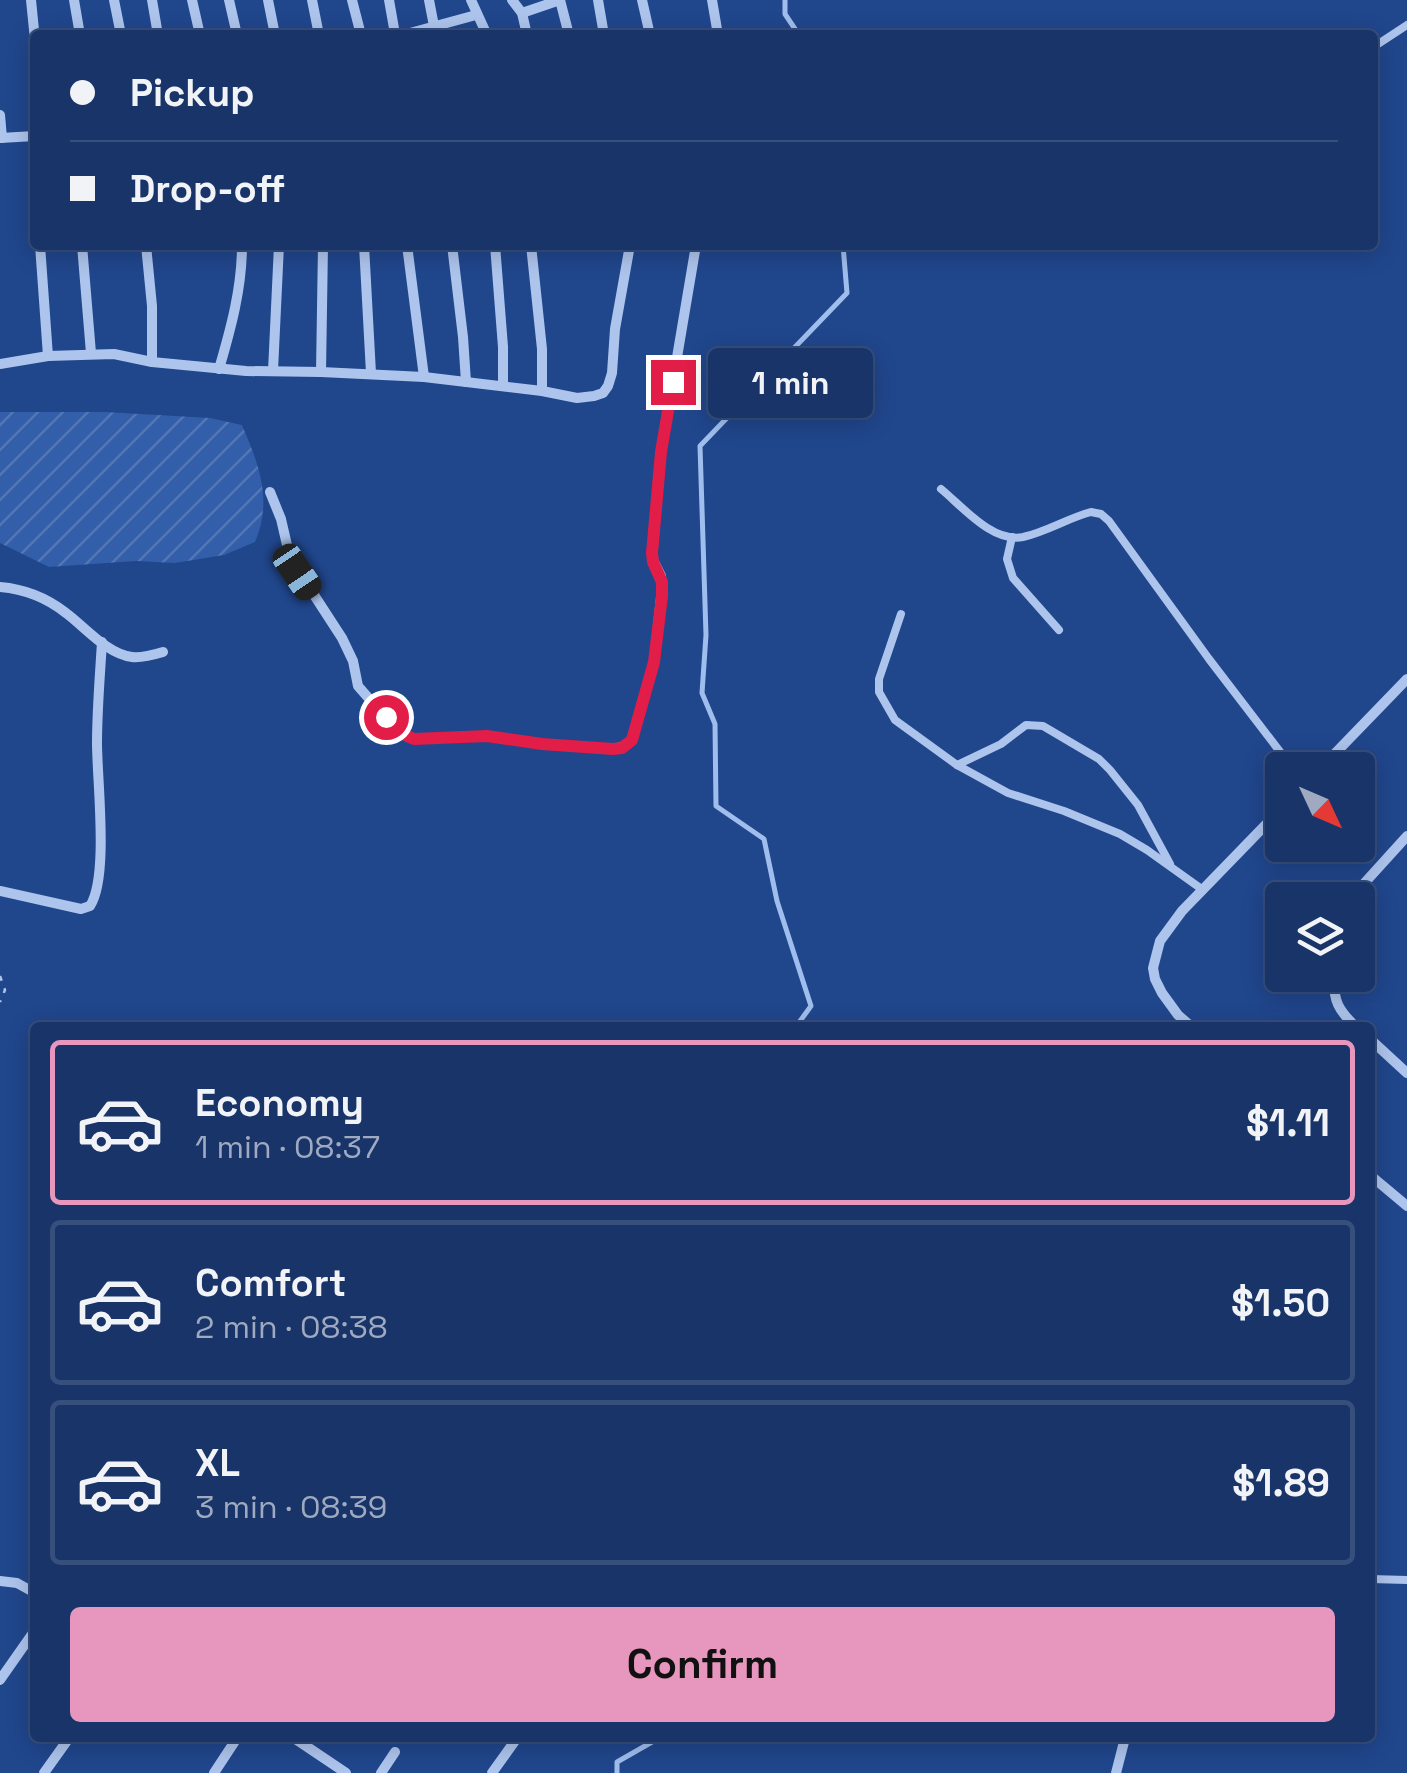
<!DOCTYPE html>
<meta charset="utf-8">
<style>
:root{--surface:#183469;--page:#253f71;--text:#f1f3f6;--muted:#9faac0;--line:#364f7d;--accent:#e797bd}
body{margin:0;font-family:"Space Grotesk",sans-serif;background:var(--page);color:var(--text);height:100vh;display:flex;flex-direction:column;font-size:38px;white-space:nowrap}
*{box-sizing:border-box;margin:0}
p{font-size:32px;color:var(--muted)}
.icon{flex:none;width:55px;height:55px;fill:none;stroke:currentColor;stroke-width:2;stroke-linecap:round;stroke-linejoin:round}
.map{position:relative;flex:1;overflow:hidden}
.drawer{position:absolute;left:30px;top:1022px;width:1345px;height:720px;display:flex;flex-direction:column;background:var(--surface);border-radius:10px;box-shadow:0 5px 25px #0003,0 0 0 2px var(--line)}
.drawer>*{flex:none}
.hud{position:absolute;left:30px;top:30px;width:1348px;height:220px;border-radius:10px;box-shadow:0 5px 25px #0003,0 0 0 2px var(--line);display:grid;align-content:center;height:220px;padding:0 40px;background:var(--surface)}
.needle{width:65px;rotate:134deg}
.controls{position:absolute;left:1265px;top:752px;display:grid;gap:20px}
.controls a{display:grid;place-items:center;width:110px;height:110px;border-radius:10px;background:var(--surface);box-shadow:0 5px 25px #0003,0 0 0 2px var(--line);font-size:50px}
.end{position:absolute;width:45px;height:45px;margin:-22px;border:12px solid #e11d48;background:#fff;box-shadow:0 0 0 5px #fff}
.from{border-radius:50%}
.bubble{position:absolute;height:70px;border-radius:10px;background:var(--surface);box-shadow:0 5px 25px #0003,0 0 0 2px var(--line);font-size:32px;font-weight:700;line-height:70px;text-align:center}
.car{position:absolute;width:30px;height:60px;margin:-30px -15px;border-radius:12px;box-shadow:0 0 8px 2px #0007;background:linear-gradient(#222 24%,#8ab4d8 0 40%,#222 0 76%,#8ab4d8 0 86%,#222 0)}
.hud b{display:flex;align-items:center;gap:35px;height:95px;font-size:38px}
.hud b+b{border-top:2px solid var(--line)}
.hud i{width:25px;height:25px;background:var(--text)}
ul{padding:18px 0 0;list-style:none}
li{display:flex;align-items:center;gap:30px;height:165px;margin:0 20px 15px;padding:0 20px;border:5px solid var(--line);border-radius:10px}
li div{flex:1}
li b{display:block;font-size:38px}
li em{font-style:normal;font-weight:700}
li.active{border-color:var(--accent)}
li>.icon{width:90px;height:90px;stroke-width:1.5}
.button{display:flex;gap:20px;margin-top:auto;padding:20px 40px}
.button a{flex:1;height:115px;border-radius:10px;background:var(--accent);color:#111;font-size:40px;font-weight:700;line-height:115px;text-align:center}
.map>svg:first-child{display:block}
.garden{fill:url(#garden-furrows)}
.lines{fill:none;stroke-linecap:round;stroke-linejoin:round}
.stream{stroke:#a0beed;stroke-width:5}
.path{stroke:#adc4ec;stroke-width:2.5;stroke-dasharray:5 8;stroke-linecap:butt}
.lane{stroke:#adc4ec;stroke-width:8}
.street{stroke:#adc4ec;stroke-width:10}
.route{stroke:#e11d48;stroke-width:12}
</style>
<div class="map">
<svg width="1407" height="1773" viewBox="0 0 1407 1773">
<defs>
<pattern id="garden-furrows" width="10" height="10" patternUnits="userSpaceOnUse" patternTransform="scale(2.5)"><rect width="10" height="10" fill="#335ea9"/><path d="M-1 1l2-2M0 10L10 0M9 11l2-2" fill="none" stroke="#5276b6"/></pattern>
</defs>
<rect width="100%" height="100%" fill="#20468c"/>
<path class="garden" d="M0,412H105L210,418L242,425C259,465 273,500 255,542L224,555L175,563L136,561L49,567L0,543Z"/>
<g class="lines">
<g class="stream">
<path d="M785,0V14L799,35"/>
<path d="M795,1028L811,1006L777,901L764,839L716,806L715,724L702,693L706,635L700,446L847,293L843,245"/>
<path d="M617,1773V1762L659,1738H667"/>
</g>
<path class="path" d="M0,976L5,990L0,1002"/>
<g class="lane">
<path d="M1372,48L1407,25"/>
<path d="M941,489C962,506 992,543 1023,537C1046,532 1068,518 1091,512L1101,514L1109,521L1209,659L1294,770"/>
<path d="M1012,537L1007,559L1013,578L1059,630"/>
<path d="M901,614L879,679V692L895,720L957,765L1008,793L1064,811L1120,834L1147,850L1203,890"/>
<path d="M957,765L1001,744L1026,725L1043,726L1099,759L1110,770L1138,805L1170,864"/>
<path d="M1370,1579L1407,1580"/>
</g>
<g class="street">
<path d="M31,0L35,40"/>
<path d="M74,0L80,35"/>
<path d="M114,0L121,35"/>
<path d="M152,0L158,35"/>
<path d="M192,0L200,35"/>
<path d="M229,0L237,35"/>
<path d="M268,0L275,35"/>
<path d="M312,0L319,35"/>
<path d="M352,0L361,35L410,33L476,15"/>
<path d="M389,0L395,34"/>
<path d="M429,0L434,26"/>
<path d="M471,0L487,35"/>
<path d="M512,0L522,13L527,35"/>
<path d="M598,0L604,35"/>
<path d="M642,0L650,35"/>
<path d="M712,0L718,35"/>
<path d="M522,13L560,0L569,35"/>
<path d="M0,115L2,138"/>
<path d="M0,138L35,136"/>
<path d="M40,245L48,356"/>
<path d="M82,245L91,353"/>
<path d="M146,245L152,306V362"/>
<path d="M364,245L371,373"/>
<path d="M407,245L424,377"/>
<path d="M452,245L463,337L466,382"/>
<path d="M495,245L503,347V386"/>
<path d="M531,245L542,349V391"/>
<path d="M0,364L48,356L114,354L152,362L246,371L321,372L424,377L542,391L577,398L594,396L603,393L608,386L612,373L615,329L630,245"/>
<path d="M219,369C231,328 242,288 242,245"/>
<path d="M273,371L279,245"/>
<path d="M321,372L323,245"/>
<path d="M270,492L281,519L290,558L342,638L353,661L358,686L385,717L407,736L414,739L487,736L543,744L613,749L622,747L632,740L654,662L662,588L661,576L652,558L661,452L696,245"/>
<path d="M0,587C24,589 47,598 66,613C85,627 107,654 132,657C142,658 153,655 163,652"/>
<path d="M1319,770L1407,679"/>
<path d="M0,891L81,909L90,906C109,877 97,781 97,743C97,710 100,675 102,642"/>
<path d="M1349,900L1407,836"/>
<path d="M1334,975C1333,1001 1338,1010 1357,1028"/>
<path d="M1193,1028L1178,1015L1162,993L1155,979L1153,968L1160,941L1182,911L1282,808"/>
<path d="M1370,1039L1407,1073"/>
<path d="M1370,1175L1407,1206"/>
<path d="M0,1581L17,1583L35,1593"/>
<path d="M0,1680L35,1630"/>
<path d="M294,1738L346,1773"/>
<path d="M44,1773L69,1738"/>
<path d="M214,1773L237,1738"/>
<path d="M381,1773L395,1752"/>
<path d="M492,1773L517,1738"/>
<path d="M1116,1773L1125,1738"/>
</g>
</g>
<g class="lines">
<path class="route" d="M386,717L407,736L414,739L487,736L542,744L613,749L622,748L632,740L654,662L662,596V582L653,562L652,553L661,452L673,382"/>
</g>
</svg>
<div class="controls">
<a><svg class="needle" viewBox="-14 -14 28 28"><path d="M0-13l5 13h-10z" fill="#e53935"/><path d="M0 13l5-13h-10z" fill="#9faac0"/></svg></a>
<a><svg class="icon" aria-label="layers" viewBox="0 0 24 24"><path d="M12 4l9 5-9 5-9-5zM3 14l9 5 9-5"/></svg></a>
</div>
<i class="end from" style="left:386px;top:717px"></i>
<i class="end" style="left:673px;top:382px"></i>
<div class="bubble" style="left:708px;top:348px;width:165px">1 min</div>
<i class="car" style="left:297px;top:572px;rotate:146deg"></i>
<div class="hud">
<b><i class="from"></i>Pickup</b>
<b><i></i>Drop-off</b>
</div>
<section class="drawer">
<ul>
<li class="active"><svg class="icon" aria-label="car" viewBox="0 0 24 24"><path d="M5 17H2v-5l4-1 3-4h7l3 4 3 1v5h-3M9 17h6M6 11h13"/><circle cx="7" cy="17" r="2"/><circle cx="17" cy="17" r="2"/></svg><div><b>Economy</b><p>1 min · 08:37</p></div><em>$1.11</em></li>
<li><svg class="icon" aria-label="car" viewBox="0 0 24 24"><path d="M5 17H2v-5l4-1 3-4h7l3 4 3 1v5h-3M9 17h6M6 11h13"/><circle cx="7" cy="17" r="2"/><circle cx="17" cy="17" r="2"/></svg><div><b>Comfort</b><p>2 min · 08:38</p></div><em>$1.50</em></li>
<li><svg class="icon" aria-label="car" viewBox="0 0 24 24"><path d="M5 17H2v-5l4-1 3-4h7l3 4 3 1v5h-3M9 17h6M6 11h13"/><circle cx="7" cy="17" r="2"/><circle cx="17" cy="17" r="2"/></svg><div><b>XL</b><p>3 min · 08:39</p></div><em>$1.89</em></li>
</ul>
<div class="button"><a>Confirm</a></div>
</section>
</div>
